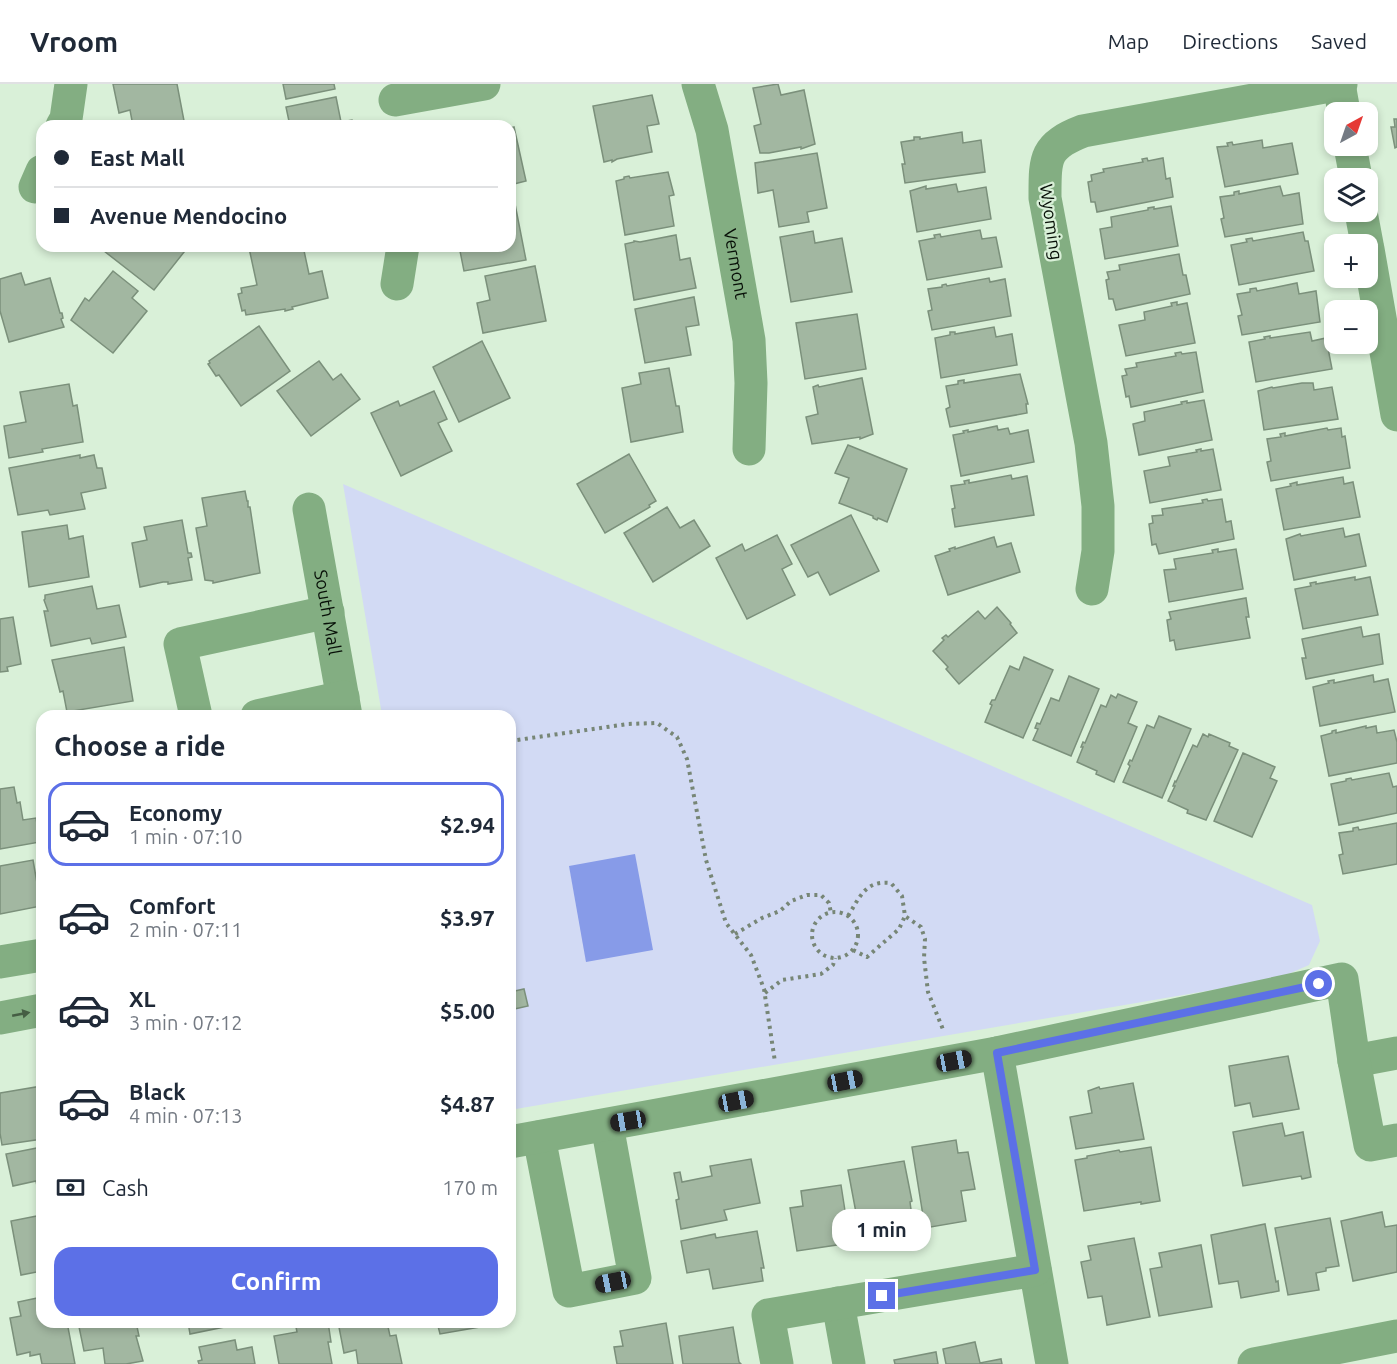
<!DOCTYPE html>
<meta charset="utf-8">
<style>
:root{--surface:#fff;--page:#f2f2f3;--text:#1f2937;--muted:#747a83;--line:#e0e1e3;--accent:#5c70e7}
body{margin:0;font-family:Ubuntu,sans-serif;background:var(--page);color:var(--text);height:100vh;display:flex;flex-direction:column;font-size:22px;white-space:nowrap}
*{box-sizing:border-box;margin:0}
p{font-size:20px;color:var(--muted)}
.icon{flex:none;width:33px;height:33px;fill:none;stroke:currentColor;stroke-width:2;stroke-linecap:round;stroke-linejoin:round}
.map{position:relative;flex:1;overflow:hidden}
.panel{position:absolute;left:36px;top:626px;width:480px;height:618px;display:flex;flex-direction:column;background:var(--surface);border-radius:18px;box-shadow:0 3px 9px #0003}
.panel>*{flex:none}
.top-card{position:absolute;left:36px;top:36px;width:480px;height:132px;border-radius:18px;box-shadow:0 3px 9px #0003;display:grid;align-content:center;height:132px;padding:0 18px;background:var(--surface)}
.needle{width:39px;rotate:40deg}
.buttons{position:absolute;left:1324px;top:18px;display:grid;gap:12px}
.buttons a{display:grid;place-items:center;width:54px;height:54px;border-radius:12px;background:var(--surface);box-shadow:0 3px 9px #0003;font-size:30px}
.end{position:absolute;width:27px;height:27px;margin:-14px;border:8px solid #5c70e7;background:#fff;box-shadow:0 0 0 3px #fff}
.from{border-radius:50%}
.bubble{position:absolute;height:42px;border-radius:18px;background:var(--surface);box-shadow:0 3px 9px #0003;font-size:20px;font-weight:600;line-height:42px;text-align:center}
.car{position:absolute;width:18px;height:36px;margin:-18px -9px;border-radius:8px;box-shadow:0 0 4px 2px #0007;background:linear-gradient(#222 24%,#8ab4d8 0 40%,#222 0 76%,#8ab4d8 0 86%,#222 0)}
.top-card b{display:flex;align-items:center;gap:21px;height:57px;font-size:22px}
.top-card b+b{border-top:2px solid var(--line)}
.top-card i{width:15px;height:15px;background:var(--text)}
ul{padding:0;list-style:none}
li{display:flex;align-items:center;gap:18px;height:84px;margin:0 12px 9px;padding:0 6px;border:3px solid transparent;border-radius:18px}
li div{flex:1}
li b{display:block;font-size:22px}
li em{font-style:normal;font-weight:600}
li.current{border-color:var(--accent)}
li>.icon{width:54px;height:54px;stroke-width:1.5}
h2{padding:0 18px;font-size:27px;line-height:72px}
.pay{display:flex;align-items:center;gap:15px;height:66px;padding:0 18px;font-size:22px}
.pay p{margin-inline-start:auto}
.button{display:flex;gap:12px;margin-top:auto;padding:12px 18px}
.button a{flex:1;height:69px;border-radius:18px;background:var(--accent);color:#fff;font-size:24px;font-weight:600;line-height:69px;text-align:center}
header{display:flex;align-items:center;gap:36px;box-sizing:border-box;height:84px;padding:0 30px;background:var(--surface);border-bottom:2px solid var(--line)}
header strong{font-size:28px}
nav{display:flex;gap:33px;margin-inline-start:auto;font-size:21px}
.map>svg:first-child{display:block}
.green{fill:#d2daf4}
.water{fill:#879be8}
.building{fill:#a2b7a1;stroke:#7b907b;stroke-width:1.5}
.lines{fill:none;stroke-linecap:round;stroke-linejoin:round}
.path{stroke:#778676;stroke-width:4;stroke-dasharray:3 4.5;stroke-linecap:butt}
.minor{stroke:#83ae82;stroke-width:33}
.oneway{fill:#455e44}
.route{stroke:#5c70e7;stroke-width:8}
.labels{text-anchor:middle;stroke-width:4.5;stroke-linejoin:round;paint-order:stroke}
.street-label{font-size:18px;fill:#070f07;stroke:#d9f0d8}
</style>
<header>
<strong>Vroom</strong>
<nav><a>Map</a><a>Directions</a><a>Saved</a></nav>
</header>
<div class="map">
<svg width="1397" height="1280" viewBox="0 0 1397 1280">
<rect width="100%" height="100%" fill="#d9f0d8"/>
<path class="green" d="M343,400L1312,821L1320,857L1309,881L1277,895L510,1026V632L382,631Z"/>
<path class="water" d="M635,770L653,866L586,878L569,782Z"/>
<g class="building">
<path d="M113,0H177L185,42H133L130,26L119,29Z"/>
<path d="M283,0H334L335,5L286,15Z"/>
<path d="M778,0L781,11L804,6L815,60L801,65V63L769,69H760L754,42L761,40L753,4Z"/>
<path d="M652,11L659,40L647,42L652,68L617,75L612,78V76L604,78L593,22Z"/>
<path d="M336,13L341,38L352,36L353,42H290L286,23Z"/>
<path d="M1394,35H1397V63L1395,64L1391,43H1395Z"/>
<path d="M514,43L526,97L510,101V44Z"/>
<path d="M962,48L963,59L981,56L985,88L905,99L902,80H905L901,58L914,56V53H920V55Z"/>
<path d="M1262,56L1263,64L1292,59L1298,90L1225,103L1217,63L1228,62L1227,59L1232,58L1233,61Z"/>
<path d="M817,69L827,124L807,128L809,138L779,143L773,106L758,109L755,79Z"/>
<path d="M1147,74L1148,77L1163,74L1166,95L1170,94L1173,113L1097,128L1095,118H1091L1088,98L1092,97L1091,91L1104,88L1103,85L1143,78L1142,75Z"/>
<path d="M668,88L674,111L669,112L674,142L625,151L616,97L624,95V93L629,92L630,94Z"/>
<path d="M956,100L958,108L986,103L991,135L917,148L910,107L926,102V105Z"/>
<path d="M1280,102L1283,112L1299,109L1303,140L1225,153L1221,135L1224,134L1220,113L1234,111V108L1239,107V110Z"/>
<path d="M515,120L526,176L464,187L459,162H510V121Z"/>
<path d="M1171,122L1178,162L1105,175L1100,145L1112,143L1111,133L1148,126V124L1154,123V125Z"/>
<path d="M980,146L982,155L996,153L1002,183L927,196L919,157L935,154L934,151L940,150L941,153Z"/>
<path d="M813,147L815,159L842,154L852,208L791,218L780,153Z"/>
<path d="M1303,148L1305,157H1308L1314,187L1239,201L1231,161L1247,158L1246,155L1252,154L1253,157Z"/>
<path d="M676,151L680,176L690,174L696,204L634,216L625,160L634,158V157L640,158Z"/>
<path d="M109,162H187L188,163L154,206L104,167Z"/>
<path d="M261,162H303L309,190L322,187L328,214L292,223L293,225L285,227V225L246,231L245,226L242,227L238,210L242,209L241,204L257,201L249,164Z"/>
<path d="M1179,170L1183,191H1186L1190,210L1116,226L1113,215H1109L1106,196L1109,195L1107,188L1120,186L1119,181Z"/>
<path d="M535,182L546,237L483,249L477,219L490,216L485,192Z"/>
<path d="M113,187L138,207L132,214L147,227L113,269L71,236L85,214L89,217Z"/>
<path d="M21,189L25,201L50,194L60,229H62L63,234L61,235L64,243L9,258L0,227V195Z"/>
<path d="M989,194L990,198L1005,195L1011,232L932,246L928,227L932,226L928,205L942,203V201L946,200L947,202Z"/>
<path d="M1297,199L1299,210L1316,207L1320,238L1242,251L1238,232L1242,231L1237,210L1250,208V205L1256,204L1257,207Z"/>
<path d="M694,213L699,241L686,243L691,271L645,279L635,225Z"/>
<path d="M1177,218V221L1187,219L1195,259L1126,272L1119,241L1145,236L1144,228L1172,222L1171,219Z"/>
<path d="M857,230L866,285L805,295L796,239Z"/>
<path d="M259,242L290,287L241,322L219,291L216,292L208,280L210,279L209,277Z"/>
<path d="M994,243L996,253L1012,250L1017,281L941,294L935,254L950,251V248H955V250Z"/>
<path d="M1310,248L1312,257L1326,254L1332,285L1256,298L1249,258L1265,255L1264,253L1270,252V254Z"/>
<path d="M482,257L510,314L459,338L433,283Z"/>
<path d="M1181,268L1182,270L1196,268L1203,308L1131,323L1129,312L1126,313L1122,292L1127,291L1125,285L1137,283L1136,279L1176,272L1175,269Z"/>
<path d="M319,277L333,296L341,290L360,315L311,352L277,307Z"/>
<path d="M669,284L676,322H679L683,348L631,358L622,304L641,300L639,289Z"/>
<path d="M1020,290L1028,320H1026L1027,329L950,343L946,325L950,323L946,302L958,300V297L964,296V299Z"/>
<path d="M862,294L873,350L860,355V353L812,360L806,333L818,330L813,303L818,301L819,303Z"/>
<path d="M1302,299H1313L1314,306L1332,303L1338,335L1264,346L1258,307L1272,303L1273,304Z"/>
<path d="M69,300L73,322L77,321L83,358L42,365L43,368L9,374L4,342L26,338L20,308Z"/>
<path d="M434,307L447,335L438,339L452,367L401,392L371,329L398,317L400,322Z"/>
<path d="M1204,316L1212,356L1139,371L1133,340L1145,337L1144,328L1182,320L1181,318L1187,317V319Z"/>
<path d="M997,342L998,346L1008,344L1010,350L1028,346L1034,378L961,392L953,351L964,349L963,347L968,346V348Z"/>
<path d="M1327,344L1328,346L1341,344L1342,353L1345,352L1350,384L1271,397L1267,378L1271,377L1267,355L1281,353L1280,350L1285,349V352Z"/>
<path d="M848,361L907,385L887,438L878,434L877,436L873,434V432L839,419L849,394L835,389Z"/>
<path d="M1201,365V367L1213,365L1221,406L1150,419L1144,387L1170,382L1168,373L1197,368L1196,366Z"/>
<path d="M629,370L656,417L649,421L650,423L605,449L577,400Z"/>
<path d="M80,371V374L94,371L97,384H102L106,404L81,409L85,425L50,431L48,426L18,431L9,384Z"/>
<path d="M1011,391L1012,395L1027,392L1034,431L955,443L952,425L955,424L951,402L965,400L964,397L969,396V399Z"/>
<path d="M1343,393L1344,400L1353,398L1360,433L1284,446L1276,405L1291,402L1290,400L1297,398V401Z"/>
<path d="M245,407L247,417H248V423H250L260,489L213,499V497L205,496L196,444L207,442L202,414Z"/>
<path d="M1207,415L1208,417L1222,415L1226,438L1231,437L1234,455L1159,470L1156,460L1152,461L1149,440L1153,439L1152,432L1163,431L1162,425L1203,419L1202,416Z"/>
<path d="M667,423L680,444L694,436L710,462L653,498L624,449Z"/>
<path d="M851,431L879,487L830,511L818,488L808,493L791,461Z"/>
<path d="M182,436L188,469H191L192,473L188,474L192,496L168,500V498H163L140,503L132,459L147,456L144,443Z"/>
<path d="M67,441L69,455L83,452L89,493L29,503L22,448Z"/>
<path d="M1343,444L1345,453L1359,450L1366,482L1294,496L1286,455L1300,450L1301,452Z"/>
<path d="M777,451L792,480L782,485L795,511L747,535L716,474L742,460L745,467Z"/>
<path d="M994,453L997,463L1011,459L1020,488L948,511L935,472L950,467L949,465L955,463V465Z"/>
<path d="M1218,465V468L1236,465L1243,505L1169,518L1164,486L1176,485L1174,475L1213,469L1212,466Z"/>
<path d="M1355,493V496L1370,493L1378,531L1303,545L1295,505L1311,502L1310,499L1316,498V500Z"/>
<path d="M92,502L97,525L119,521L126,553L92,560L90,554L51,562L44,527H48L44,516L45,515V511Z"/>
<path d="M1246,514L1249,533H1246L1250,554L1176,566L1174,556L1170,557L1167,536L1171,535L1169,528Z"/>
<path d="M997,523L1011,539L1010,540L1017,549L959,600L946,585L948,583L933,567L944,556L942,554L946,551L948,553L978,527L985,535Z"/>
<path d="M13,533L21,580L7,583L8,587L0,588V535Z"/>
<path d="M1361,543L1363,553L1379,550L1383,580L1306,595L1302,574H1306L1302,555Z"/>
<path d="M124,563L133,617L67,628L63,607L60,608L52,576Z"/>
<path d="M1024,573L1053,586L1023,654L985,638L992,621L990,620L992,616H995L1010,582L1019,586Z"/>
<path d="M1373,591L1374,598L1388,595L1395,628L1320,642L1313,603L1329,599L1328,597L1334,596V599Z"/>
<path d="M1069,592L1099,605L1071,672L1033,656L1038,645L1035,644L1037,639L1040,640L1051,614L1059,617Z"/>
<path d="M1118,610L1137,618L1128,639L1137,643L1114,698L1096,690L1097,687L1077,678L1083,663H1081L1083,658L1085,659L1101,621L1106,623L1111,611L1116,614Z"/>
<path d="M1159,632L1191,645L1162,714L1123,698L1130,682L1128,680L1130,676L1132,677L1147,641L1154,644Z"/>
<path d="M1366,642V644L1376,642L1377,649L1394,646L1397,658V679L1329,692L1321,652L1332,649V647L1336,646V649Z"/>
<path d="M1203,650L1208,653L1209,650L1230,659L1229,662L1238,666L1206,736L1187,729L1188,726L1168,717L1175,702H1173L1175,697L1176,698L1193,661L1197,663Z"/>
<path d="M1243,669L1275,683L1270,694L1277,697L1252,753L1214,737Z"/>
<path d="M1389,689L1393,703L1397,702V729L1339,741L1331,700L1346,697V695L1351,694L1352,696Z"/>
<path d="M14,703L17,719L20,718L23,736L36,734L40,758L0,765V705Z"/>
<path d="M1397,739V780L1343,790L1339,771L1343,770L1339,749L1353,747V744L1358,743L1359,746Z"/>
<path d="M33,776L41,822L0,830V782Z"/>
<path d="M524,905L528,922L510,926V908Z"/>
<path d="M1288,972L1299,1025L1253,1033L1250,1019L1235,1022L1229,982Z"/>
<path d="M1133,999L1144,1055L1076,1065L1070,1033L1092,1029L1088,1007L1099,1003L1100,1005Z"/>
<path d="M42,1002V1055L2,1061L0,1049V1009Z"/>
<path d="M1282,1039L1285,1052L1303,1048L1311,1093L1302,1095L1301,1092L1243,1102L1233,1048Z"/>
<path d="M956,1056L958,1069L968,1068L975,1105L961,1107L966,1137L925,1144L912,1063Z"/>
<path d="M42,1063V1119L41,1120L36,1097L13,1102L6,1070Z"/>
<path d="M1151,1063L1160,1117L1141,1120V1118L1084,1127L1075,1076L1087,1074V1072L1119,1066L1120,1068Z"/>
<path d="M751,1075L760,1119L724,1126L727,1136L681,1145L676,1116L679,1115L674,1089L680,1088L682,1098L712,1092L710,1082Z"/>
<path d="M904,1077L912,1117L910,1118L912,1133L914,1132L917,1143L874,1150L871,1131L857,1134L848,1086Z"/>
<path d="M841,1101L850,1159L797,1167L790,1124L803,1122L801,1107Z"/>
<path d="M1382,1128L1385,1143L1397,1141V1188L1353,1197L1341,1137Z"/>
<path d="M42,1131V1187L21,1191L11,1137Z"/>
<path d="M1330,1134L1339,1182L1326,1184V1187L1316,1189L1319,1206L1288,1211L1275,1144Z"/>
<path d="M1265,1140L1276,1198L1278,1197L1279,1207L1241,1214L1238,1197L1219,1200L1211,1151Z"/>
<path d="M757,1147L764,1184H761L763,1197L713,1205L709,1185L687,1189L681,1157L715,1150L716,1154Z"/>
<path d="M1134,1154L1150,1233L1107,1241L1102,1212L1088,1214L1081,1178L1091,1176L1088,1162Z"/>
<path d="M1201,1161L1212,1223L1159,1232L1150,1185L1162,1183L1159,1169Z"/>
<path d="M42,1213V1238H67L75,1280H42L40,1270L30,1272V1268L17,1271L10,1234L21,1232L18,1218Z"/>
<path d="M78,1238H136L139,1252H136L143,1277L126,1280H105L103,1264L84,1267Z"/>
<path d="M188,1238H249L190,1250Z"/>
<path d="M295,1238H328L331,1258H328L332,1280H279L274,1252L297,1248Z"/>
<path d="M338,1238H387L390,1252L396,1251L402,1280H358L356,1266L344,1269Z"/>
<path d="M437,1238H491V1241L440,1250Z"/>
<path d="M666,1239L673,1280H617L614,1263L623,1262L620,1247Z"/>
<path d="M733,1243L739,1278L741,1280H683L679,1252Z"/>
<path d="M235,1256L237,1266L252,1263L255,1280H199L198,1277L202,1276L199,1263Z"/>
<path d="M975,1258L980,1279L1001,1275L1002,1280H946L943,1265Z"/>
<path d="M936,1268L938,1280H895L894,1276Z"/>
</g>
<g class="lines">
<g class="path">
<path d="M510,657L628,640L657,639L677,653L687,675L706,776L726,839L751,871L764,905L775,978"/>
<circle cx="835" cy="851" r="23"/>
<path d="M848,832C860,813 865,796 891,799L902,812L905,832L921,843L925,855L924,874L928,908L944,948"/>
<path d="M735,850L762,834L780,827L791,817L807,811H821L829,819L831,829"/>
<path d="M853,866L867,873L899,845L905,832"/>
<path d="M765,909L782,896L821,890L833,881L835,874"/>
</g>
<g class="minor">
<path id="s1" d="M698,0L712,46L749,256L751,299L749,365"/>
<path d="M1339,0L1344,28"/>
<path d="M395,16L484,0"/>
<path d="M62,42L66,35L71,0"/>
<path d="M1350,62L1356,94"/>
<path d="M35,103L42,87"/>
<path d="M1361,128L1367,160"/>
<path d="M1368,165L1397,331"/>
<path d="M397,200L403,162"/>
<path id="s2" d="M309,425L346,632"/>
<path d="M1092,505L1098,467V422L1091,359L1045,114C1045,74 1044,62 1083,47L1341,0"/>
<path d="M196,632L180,560L328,528"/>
<path d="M257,632L343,613"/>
<path d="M0,878L42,871"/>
<path d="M0,934L42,926"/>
<path d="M997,969L1052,1280"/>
<path d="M1354,977L1397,969"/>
<path d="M539,1053L569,1207L635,1194L607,1041"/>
<path d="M510,1058L997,969L1342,895L1354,977L1370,1061L1397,1056"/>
<path d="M838,1219L849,1280"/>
<path d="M777,1280L768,1231L1035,1186"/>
<path d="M1254,1280L1397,1252"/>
</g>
</g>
<defs><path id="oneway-solid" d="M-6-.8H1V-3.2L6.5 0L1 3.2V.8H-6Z" transform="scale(1.5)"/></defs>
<use class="oneway" href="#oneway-solid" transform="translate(21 930) rotate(-11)"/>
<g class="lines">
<path class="route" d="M882,1212L1035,1186L997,969L1319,900"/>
</g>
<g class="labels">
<g class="street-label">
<text transform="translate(1051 138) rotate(82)" y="6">Wyoming</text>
<text dy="6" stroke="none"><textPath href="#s1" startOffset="184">Vermont</textPath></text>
<text dy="6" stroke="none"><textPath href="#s2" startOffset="105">South Mall</textPath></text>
</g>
</g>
</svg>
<div class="buttons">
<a><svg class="needle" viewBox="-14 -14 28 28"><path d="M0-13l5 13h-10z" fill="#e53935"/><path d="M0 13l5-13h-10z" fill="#747a83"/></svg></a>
<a><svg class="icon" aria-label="layers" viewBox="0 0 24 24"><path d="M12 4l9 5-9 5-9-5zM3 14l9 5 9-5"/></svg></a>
<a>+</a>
<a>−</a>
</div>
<i class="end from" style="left:1319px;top:900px"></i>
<i class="end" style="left:882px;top:1212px"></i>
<div class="bubble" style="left:832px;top:1125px;width:99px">1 min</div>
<i class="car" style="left:954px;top:977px;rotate:79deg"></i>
<i class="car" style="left:845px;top:997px;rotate:79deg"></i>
<i class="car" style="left:736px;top:1017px;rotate:79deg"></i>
<i class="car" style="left:628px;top:1037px;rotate:260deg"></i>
<i class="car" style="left:613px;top:1198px;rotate:259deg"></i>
<div class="top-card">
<b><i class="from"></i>East Mall</b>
<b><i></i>Avenue Mendocino</b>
</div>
<section class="panel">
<h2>Choose a ride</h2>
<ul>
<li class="current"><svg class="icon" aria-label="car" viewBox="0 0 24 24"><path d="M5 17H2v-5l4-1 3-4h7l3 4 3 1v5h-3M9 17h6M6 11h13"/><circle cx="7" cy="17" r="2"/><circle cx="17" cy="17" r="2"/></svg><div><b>Economy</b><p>1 min · 07:10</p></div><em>$2.94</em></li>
<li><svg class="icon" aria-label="car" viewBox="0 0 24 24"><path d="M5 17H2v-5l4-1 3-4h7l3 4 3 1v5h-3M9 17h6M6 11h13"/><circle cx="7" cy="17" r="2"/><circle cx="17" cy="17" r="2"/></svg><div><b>Comfort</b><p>2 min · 07:11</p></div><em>$3.97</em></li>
<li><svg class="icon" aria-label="car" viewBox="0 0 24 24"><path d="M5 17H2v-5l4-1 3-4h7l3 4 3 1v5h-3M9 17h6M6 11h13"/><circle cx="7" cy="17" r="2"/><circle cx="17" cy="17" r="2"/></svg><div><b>XL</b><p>3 min · 07:12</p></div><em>$5.00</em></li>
<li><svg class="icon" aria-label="car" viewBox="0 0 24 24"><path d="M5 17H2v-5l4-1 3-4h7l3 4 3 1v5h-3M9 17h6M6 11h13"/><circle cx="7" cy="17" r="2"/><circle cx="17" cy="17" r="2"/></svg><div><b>Black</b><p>4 min · 07:13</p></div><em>$4.87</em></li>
</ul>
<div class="pay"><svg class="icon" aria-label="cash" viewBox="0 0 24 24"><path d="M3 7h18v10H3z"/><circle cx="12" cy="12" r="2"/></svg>Cash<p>170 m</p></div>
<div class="button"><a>Confirm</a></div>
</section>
</div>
